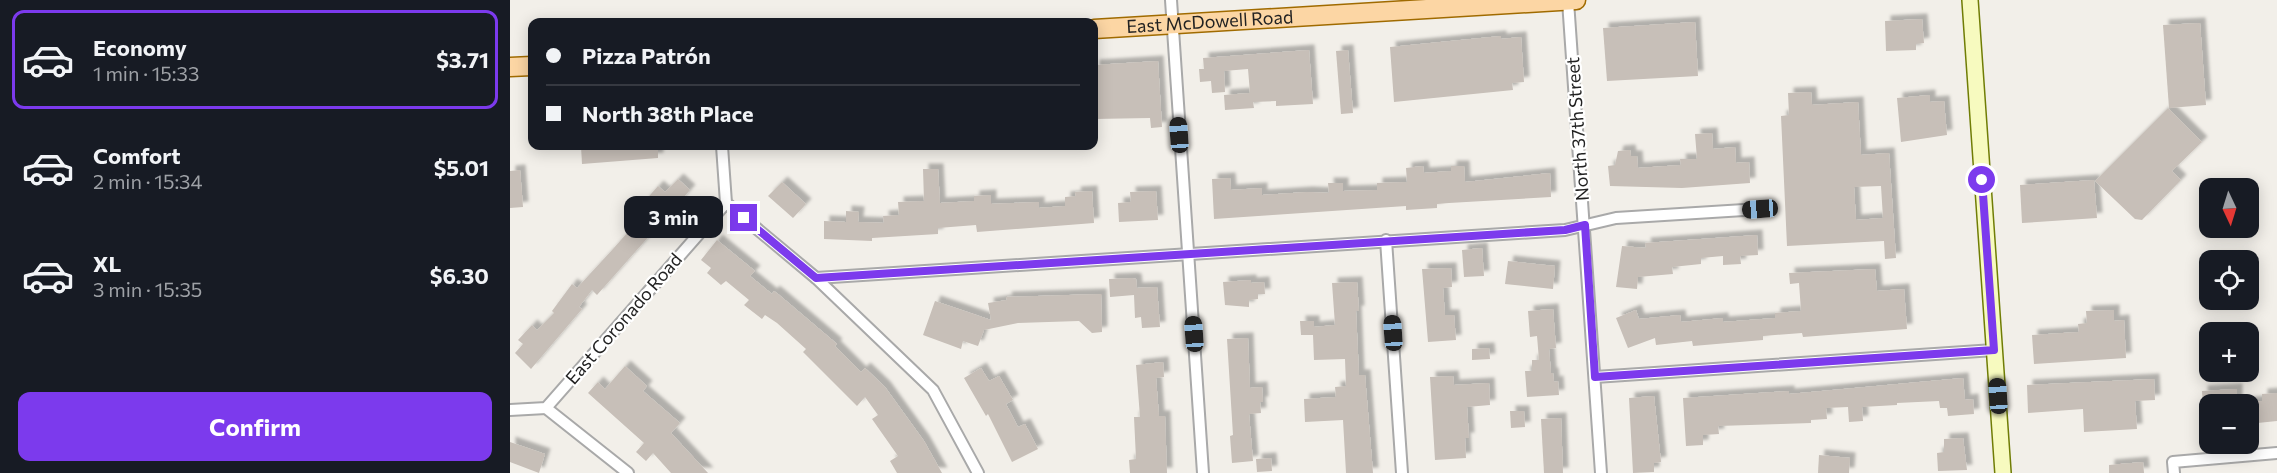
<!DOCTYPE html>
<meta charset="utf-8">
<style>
:root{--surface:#171b24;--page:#20242c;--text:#f1f3f6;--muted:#9ea1a6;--line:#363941;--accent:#7c3aed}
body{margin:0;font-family:Commissioner,sans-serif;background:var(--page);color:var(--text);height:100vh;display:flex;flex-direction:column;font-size:22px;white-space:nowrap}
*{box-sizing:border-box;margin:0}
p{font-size:20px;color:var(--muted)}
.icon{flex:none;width:33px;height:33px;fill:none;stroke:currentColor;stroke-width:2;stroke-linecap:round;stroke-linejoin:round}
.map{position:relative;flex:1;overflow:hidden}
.panel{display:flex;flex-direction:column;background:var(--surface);width:510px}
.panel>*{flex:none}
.guide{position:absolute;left:18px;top:18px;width:570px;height:132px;border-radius:12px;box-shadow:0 3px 15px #0003;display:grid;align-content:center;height:132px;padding:0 18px;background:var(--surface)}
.needle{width:39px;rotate:176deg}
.buttons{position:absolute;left:1689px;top:178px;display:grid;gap:12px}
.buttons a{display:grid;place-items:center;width:60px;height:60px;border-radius:12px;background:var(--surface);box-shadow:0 3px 15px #0003;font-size:30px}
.end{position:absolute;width:27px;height:27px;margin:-14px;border:8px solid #7c3aed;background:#fff;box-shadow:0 0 0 3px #fff}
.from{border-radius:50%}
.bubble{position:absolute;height:42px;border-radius:12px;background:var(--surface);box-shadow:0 3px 15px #0003;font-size:20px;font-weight:700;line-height:42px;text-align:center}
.car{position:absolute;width:18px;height:36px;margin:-18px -9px;border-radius:8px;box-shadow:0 0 4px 2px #0007;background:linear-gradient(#222 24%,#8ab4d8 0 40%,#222 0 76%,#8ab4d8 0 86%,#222 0)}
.guide b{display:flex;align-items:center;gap:21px;height:57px;font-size:22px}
.guide b+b{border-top:2px solid var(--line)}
.guide i{width:15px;height:15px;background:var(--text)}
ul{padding:10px 0 0;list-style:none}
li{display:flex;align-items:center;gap:18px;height:99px;margin:0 12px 9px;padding:0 6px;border:3px solid transparent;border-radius:12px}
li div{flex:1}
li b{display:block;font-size:22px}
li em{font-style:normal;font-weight:700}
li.current{border-color:var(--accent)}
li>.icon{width:54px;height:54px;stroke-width:1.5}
.button{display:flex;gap:12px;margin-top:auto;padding:12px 18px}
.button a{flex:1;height:69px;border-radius:12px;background:var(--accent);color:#fff;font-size:24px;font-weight:700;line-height:69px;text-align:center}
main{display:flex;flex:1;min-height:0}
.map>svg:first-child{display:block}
.building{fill:#c7bfb8;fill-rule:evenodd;filter:url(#shadow)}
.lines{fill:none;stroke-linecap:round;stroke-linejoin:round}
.minor-casing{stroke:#a9a9a9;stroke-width:14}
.secondary-casing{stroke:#707d05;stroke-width:18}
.primary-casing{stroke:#a06b00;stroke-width:21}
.minor{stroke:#fff;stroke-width:10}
.secondary{stroke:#f7fabf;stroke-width:15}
.primary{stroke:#fcd6a4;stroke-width:18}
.route{stroke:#7c3aed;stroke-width:8}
.labels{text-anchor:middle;stroke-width:4.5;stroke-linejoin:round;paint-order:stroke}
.street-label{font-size:18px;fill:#222;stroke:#fff}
</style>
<main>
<section class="panel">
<ul>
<li class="current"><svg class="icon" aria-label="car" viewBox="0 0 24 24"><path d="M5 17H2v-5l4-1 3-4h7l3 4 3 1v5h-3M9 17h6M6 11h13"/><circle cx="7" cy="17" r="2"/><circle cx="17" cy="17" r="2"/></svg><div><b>Economy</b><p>1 min · 15:33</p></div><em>$3.71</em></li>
<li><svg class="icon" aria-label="car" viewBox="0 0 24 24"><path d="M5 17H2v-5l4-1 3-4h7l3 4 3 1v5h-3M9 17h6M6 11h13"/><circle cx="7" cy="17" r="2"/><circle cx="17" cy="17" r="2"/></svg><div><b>Comfort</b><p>2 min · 15:34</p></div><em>$5.01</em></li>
<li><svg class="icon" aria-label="car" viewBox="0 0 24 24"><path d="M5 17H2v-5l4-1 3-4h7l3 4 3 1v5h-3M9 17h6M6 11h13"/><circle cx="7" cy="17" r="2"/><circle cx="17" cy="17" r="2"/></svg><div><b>XL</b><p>3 min · 15:35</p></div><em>$6.30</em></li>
</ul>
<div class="button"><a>Confirm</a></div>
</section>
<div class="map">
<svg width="1767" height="473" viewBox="0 0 1767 473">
<defs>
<filter id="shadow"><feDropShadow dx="5.5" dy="-5.5" stdDeviation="1.5" flood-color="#0004"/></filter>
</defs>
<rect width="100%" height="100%" fill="#f2efe9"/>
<g class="building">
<path d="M1412,19L1414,43L1406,44V50L1376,51L1375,21Z"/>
<path d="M1185,22L1188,76L1097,81L1093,28Z"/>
<path d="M1690,23L1696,105L1659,108L1653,25Z"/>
<path d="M991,36V39L1011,37L1014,82L1002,83L1003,90L884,102L880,47Z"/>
<path d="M799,50L803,104L766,106V101L743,102L744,108L715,110L714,95L740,93L738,69L714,71L715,92L702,93L701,81L690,82L689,69H694L693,58Z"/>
<path d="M838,50L843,113L831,114L826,51Z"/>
<path d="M648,61L652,127L641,128L640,118L584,119V65Z"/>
<path d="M1301,92L1302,105L1348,102L1351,155L1379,153L1386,258L1375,259L1374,241L1277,246L1271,116L1279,115L1278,93ZM1371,186L1373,218L1346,220L1344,187Z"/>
<path d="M1420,95V102L1434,101L1437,135L1391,142L1387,98Z"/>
<path d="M1658,108L1692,142L1662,171L1671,180L1632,220L1625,219L1585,181Z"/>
<path d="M1202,133L1203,149L1225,147L1226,163L1239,162L1240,183L1172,188L1100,186L1098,166L1105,165L1108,151L1120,150L1121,156H1127L1128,168L1171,165L1170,159H1187L1185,134Z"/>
<path d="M71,146H148V158L72,164Z"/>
<path d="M913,166L914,173L941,171V166H954L955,182L1040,173L1041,197L939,203L927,204V208L896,210V206L704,219L702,179L720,178L721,190L752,188V195L797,192L819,193L818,183H833V191L867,190V183L897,182L896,168Z"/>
<path d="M413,169H428L430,203L464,201V196L481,195V204L529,202V208L555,206V197L566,196L565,192L582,191L584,223L467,232L466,225L428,228V234L362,238V241L314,239V221L336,222V211L349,212L348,222L374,223L373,216L389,215L388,202L414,201Z"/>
<path d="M10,170L13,207L0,208V171Z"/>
<path d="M168,179L180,190L87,295L82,290L69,307L72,309L21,369L5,353L13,344L8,340L22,325L27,330L44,313L42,311L62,284L67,288L103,249L140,207L134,202L148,186L155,192Z"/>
<path d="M1584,180L1587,218L1512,223L1510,185Z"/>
<path d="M272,182L296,204L283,218L258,196Z"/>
<path d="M646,191L648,220L609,222L608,203L621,202L620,192Z"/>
<path d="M1247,235L1248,255L1230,256L1231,264L1213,265V256L1191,258V264L1162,267L1163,274L1128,277L1127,289L1106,287L1112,246L1136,248L1135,243Z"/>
<path d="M207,240L245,271L240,276L262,294L264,291L268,294L327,344L325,346L351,372L355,368L375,387L414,441L432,473H387L380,461L388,456L362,419L368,415L355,397L347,406L293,352L296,349L267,323L255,315L252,319L234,305L239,300L216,281L211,285L197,273L201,268L191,260Z"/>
<path d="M972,248L974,276L954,277L952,250Z"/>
<path d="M998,261L1045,266L1043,289L995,284Z"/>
<path d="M941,268L942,287L933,288L935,315H944L946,340L918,342L912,269Z"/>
<path d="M1365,269L1367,291L1394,289L1397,329L1293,337L1292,333L1253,336V340L1183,346L1182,341L1146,345L1145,338L1118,348L1106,318L1126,310L1129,319L1170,315L1171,322L1213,318V322L1265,318V313L1291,311L1289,283L1280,284L1279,273Z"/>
<path d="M622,278L626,279L627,288L647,287L650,327L632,328L631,317L625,318L624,295L600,297L599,279Z"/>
<path d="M741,280V283L754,282L755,294H748V299L739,300V307L715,305L713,282Z"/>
<path d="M847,282L849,311H846L849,375H855L863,473H836L833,420L795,422L794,399L826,397L825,387L836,386L835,359L804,360L803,335H791L790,321H804V327L825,325L822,283Z"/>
<path d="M591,294L592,332L582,333L569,321L508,323L474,330L468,346L453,341L451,349L413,335L425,301L481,320L478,303L497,300L496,297Z"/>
<path d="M1043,309L1046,348L1039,349L1041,373H1043L1044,382L1048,381L1049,395L1017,397L1015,371H1022V360H1029L1027,336L1020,337L1018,311Z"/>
<path d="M1604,310V321L1614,320L1616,358L1524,364L1522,335L1569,332L1568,324L1577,323L1576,311Z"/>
<path d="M738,338L740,388L752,387L753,402H750L751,413L739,414L743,461L722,463L720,436L723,435L717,339Z"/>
<path d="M979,348L980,359L962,360V349Z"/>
<path d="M653,362L654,377L646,378L649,416H655L657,473H620L619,460L626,459L624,417H630L626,365Z"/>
<path d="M115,366L137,386L133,391L170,423L161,433L198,473H161L143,453L136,461L126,452L134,443L78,393L88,382L95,389Z"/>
<path d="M471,368L479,381L489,376L503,400L496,404L508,427L515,424L528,449L502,462L478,414L476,416L454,378Z"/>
<path d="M943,376L944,385L979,383L980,405L957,407L959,438H955L956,458L925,460L920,377Z"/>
<path d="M1453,378L1455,400L1463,399L1464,414L1438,416L1437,408H1430L1429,401L1387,403V405L1352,407L1353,421L1339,422L1338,407L1316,408L1317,419L1301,420V423L1208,426L1209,434L1193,435V445L1176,446L1173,398L1279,391V394Z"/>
<path d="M1644,379L1645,400L1625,401L1627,429L1574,432L1573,409L1518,413L1517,385Z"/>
<path d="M1727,389V405H1693L1692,391Z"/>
<path d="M1767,393V421L1738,424V402L1752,401V394Z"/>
<path d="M1144,396L1151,462L1144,463V472L1123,473L1119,398Z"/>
<path d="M1000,411H1014L1015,427L1001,428Z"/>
<path d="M1051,418L1053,473H1034L1031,419Z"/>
<path d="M1453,438L1457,470L1428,471L1427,453L1434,452V439Z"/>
<path d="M0,442L35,454L29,473L0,462Z"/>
<path d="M1309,455L1340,458L1339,473H1308Z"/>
<path d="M761,458L762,471L747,472L746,459Z"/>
<path d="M1633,462L1634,473H1599V465Z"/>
</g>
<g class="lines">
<defs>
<g id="minor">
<path d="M661,0L693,473"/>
<path d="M1058,1L1091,473"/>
<path d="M212,146L216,203L306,278L423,390L468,473"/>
<path d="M876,240L892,473"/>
<path d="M306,278L1055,230L1106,218L1250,209"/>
<path d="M1085,377L1484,350"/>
<path d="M36,408L118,473"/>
<path d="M0,410L36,408L216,203"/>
<path d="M1664,473L1663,462L1767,453"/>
</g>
<path id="secondary" d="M1460,0L1493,473"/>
<g id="primary">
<path id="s1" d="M584,29L1066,0"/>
<path d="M0,67L22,66"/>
</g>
</defs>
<use href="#minor" class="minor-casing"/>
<use href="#secondary" class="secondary-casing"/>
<use href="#primary" class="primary-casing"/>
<use href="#minor" class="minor"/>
<use href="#secondary" class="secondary"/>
<use href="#primary" class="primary"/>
</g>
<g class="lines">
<path class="route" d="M234,218L306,278L1055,230L1075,225L1085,377L1484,350L1472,180"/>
</g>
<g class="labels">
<g class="street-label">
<text dy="6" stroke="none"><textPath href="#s1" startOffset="116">East McDowell Road</textPath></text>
<text transform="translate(1068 129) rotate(-94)" y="6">North 37th Street</text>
<text transform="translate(114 319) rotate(-49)" y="6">East Coronado Road</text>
</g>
</g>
</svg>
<div class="buttons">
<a><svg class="needle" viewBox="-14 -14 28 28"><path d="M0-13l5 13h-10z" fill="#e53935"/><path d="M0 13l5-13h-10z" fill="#9ea1a6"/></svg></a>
<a><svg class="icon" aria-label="locate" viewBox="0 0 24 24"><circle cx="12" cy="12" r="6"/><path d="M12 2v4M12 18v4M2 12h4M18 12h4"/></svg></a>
<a>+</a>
<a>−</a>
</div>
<i class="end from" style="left:1472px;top:180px"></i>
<i class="end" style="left:234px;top:218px"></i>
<div class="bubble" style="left:114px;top:196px;width:99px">3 min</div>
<i class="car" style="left:669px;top:135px;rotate:356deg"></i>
<i class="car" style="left:1250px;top:209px;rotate:266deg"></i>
<i class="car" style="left:883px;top:333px;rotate:356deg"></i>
<i class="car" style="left:684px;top:334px;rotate:356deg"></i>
<i class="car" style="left:1488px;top:396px;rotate:356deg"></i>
<div class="guide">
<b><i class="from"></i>Pizza Patrón</b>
<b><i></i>North 38th Place</b>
</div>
</div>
</main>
